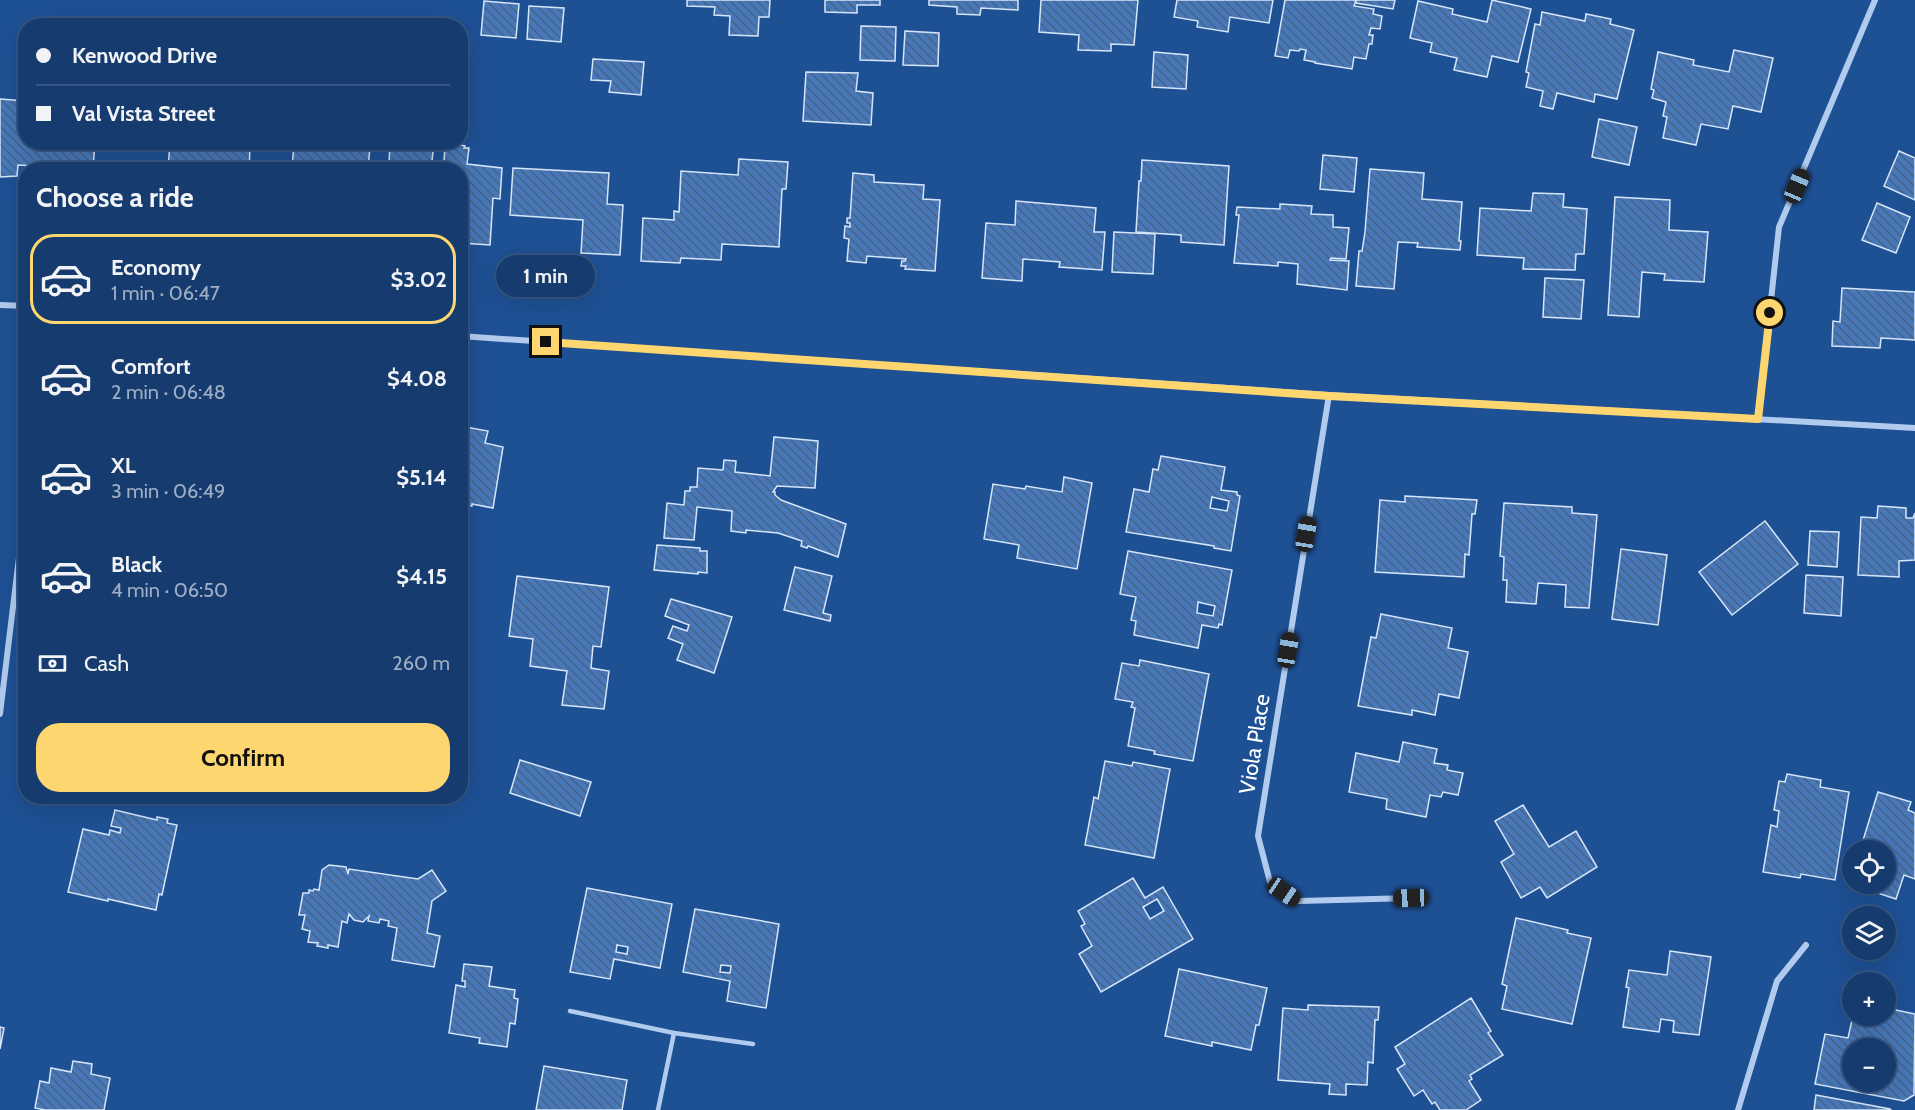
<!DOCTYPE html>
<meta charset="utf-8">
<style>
:root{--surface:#163c6f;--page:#1f4374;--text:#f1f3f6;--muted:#9eadc3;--line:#355682;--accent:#fdd66f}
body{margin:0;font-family:Cabin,sans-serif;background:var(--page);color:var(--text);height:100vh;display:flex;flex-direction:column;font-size:22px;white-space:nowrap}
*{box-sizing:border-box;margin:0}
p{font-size:20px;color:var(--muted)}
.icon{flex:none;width:33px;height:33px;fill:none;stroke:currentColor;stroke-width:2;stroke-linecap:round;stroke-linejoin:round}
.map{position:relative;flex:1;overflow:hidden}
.details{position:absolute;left:18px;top:162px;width:450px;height:642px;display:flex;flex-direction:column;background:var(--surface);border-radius:24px;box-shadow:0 6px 24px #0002,0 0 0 2px var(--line)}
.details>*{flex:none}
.banner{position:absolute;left:18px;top:18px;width:450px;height:132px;border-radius:24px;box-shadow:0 6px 24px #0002,0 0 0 2px var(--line);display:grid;align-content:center;height:132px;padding:0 18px;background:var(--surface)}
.controls{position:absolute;left:1842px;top:840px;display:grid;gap:12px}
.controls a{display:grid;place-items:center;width:54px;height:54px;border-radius:50%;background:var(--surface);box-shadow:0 6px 24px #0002,0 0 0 2px var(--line);font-size:30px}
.end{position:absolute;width:27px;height:27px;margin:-14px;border:8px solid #fdd66f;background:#111;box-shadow:0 0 0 3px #111}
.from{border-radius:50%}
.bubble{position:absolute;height:42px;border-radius:21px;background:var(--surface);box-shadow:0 6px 24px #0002,0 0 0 2px var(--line);font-size:20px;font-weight:700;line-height:42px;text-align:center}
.car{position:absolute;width:18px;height:36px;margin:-18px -9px;border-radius:8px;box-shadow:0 0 4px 2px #0007;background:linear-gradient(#222 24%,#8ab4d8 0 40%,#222 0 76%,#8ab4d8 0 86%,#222 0)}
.banner b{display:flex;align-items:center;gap:21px;height:57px;font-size:22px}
.banner b+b{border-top:2px solid var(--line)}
.banner i{width:15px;height:15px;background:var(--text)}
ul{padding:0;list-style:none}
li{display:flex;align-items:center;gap:18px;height:90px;margin:0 12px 9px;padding:0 6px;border:3px solid transparent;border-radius:24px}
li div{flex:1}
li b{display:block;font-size:22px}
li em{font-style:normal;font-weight:700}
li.selected{border-color:var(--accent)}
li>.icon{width:54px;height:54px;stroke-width:1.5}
h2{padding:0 18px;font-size:27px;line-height:72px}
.pay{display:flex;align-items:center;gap:15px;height:66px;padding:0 18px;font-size:22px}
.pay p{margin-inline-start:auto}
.action{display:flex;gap:12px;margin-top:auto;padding:12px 18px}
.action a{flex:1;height:69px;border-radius:24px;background:var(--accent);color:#111;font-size:24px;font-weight:700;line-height:69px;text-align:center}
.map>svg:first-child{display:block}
.building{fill:url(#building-back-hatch);stroke:#d6e6fa;stroke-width:1.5;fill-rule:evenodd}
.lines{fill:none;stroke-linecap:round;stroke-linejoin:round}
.service{stroke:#b0cbee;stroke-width:4.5}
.minor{stroke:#b0cbee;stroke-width:6}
.route{stroke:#fdd66f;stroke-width:8}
.labels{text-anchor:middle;stroke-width:4.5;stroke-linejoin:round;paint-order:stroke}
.street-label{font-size:22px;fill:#fff;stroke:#1e5094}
</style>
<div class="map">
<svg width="1915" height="1110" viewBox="0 0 1915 1110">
<defs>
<pattern id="building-back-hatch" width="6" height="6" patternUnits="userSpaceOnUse" patternTransform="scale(1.5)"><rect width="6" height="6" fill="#4678ba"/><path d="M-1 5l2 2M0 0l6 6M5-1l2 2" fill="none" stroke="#496283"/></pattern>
</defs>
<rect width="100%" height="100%" fill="#1e5094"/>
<g class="building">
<path d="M687,0H770L769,17H759L758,36L729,35L730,16L714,15L715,7L687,6Z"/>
<path d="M825,0H880V5H857V13L825,12Z"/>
<path d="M929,0H1018V10L981,8L980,15L957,14V7L929,5Z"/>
<path d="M1041,0H1138L1134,45L1111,44V51L1078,50L1079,35L1039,32Z"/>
<path d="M1177,0H1273L1269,23L1230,17L1228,32L1197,27L1198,21L1174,17Z"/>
<path d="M1285,0H1356L1354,6L1374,9L1373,14L1382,16L1380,29L1371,28L1369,35H1373L1372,44H1369L1366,59L1354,57L1352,69L1315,63V62L1304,60L1306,50L1300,49L1299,51L1290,50L1288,58L1275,56Z"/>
<path d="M1356,0H1395L1393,9L1356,3Z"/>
<path d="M1492,0L1531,9L1518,62L1492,56L1487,77L1454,70L1457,58L1430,52L1432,43L1410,38L1418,1L1453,9L1452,14L1487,22Z"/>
<path d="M484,1L519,4L516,38L481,35Z"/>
<path d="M529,6L564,8L561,42L527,39Z"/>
<path d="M1542,12L1585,21L1586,14L1611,19L1610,24L1634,30L1617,99L1595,94L1594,102L1557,93L1553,109L1540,106L1543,91L1526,87L1529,73L1526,72L1535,24L1540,25Z"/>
<path d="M861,26L896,27L895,61L860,60Z"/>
<path d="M905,31L939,33L938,66L903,65Z"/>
<path d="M1734,50L1773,58L1761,112L1733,106L1728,129L1701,124L1696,145L1663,138L1667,117L1663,116L1666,102L1652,98L1654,90L1651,89L1658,52L1694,60L1693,65L1729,72Z"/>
<path d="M1154,52L1188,55L1186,89L1152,87Z"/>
<path d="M593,59L644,62L641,95L609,92L611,81L591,80Z"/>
<path d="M806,72L858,73L856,91L873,93L871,125L803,121Z"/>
<path d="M0,99L26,101V142H95L93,169L52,170V167L18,165L17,176L0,177Z"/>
<path d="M1599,119L1637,127L1629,165L1592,157Z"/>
<path d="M170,142L250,148L249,170H168Z"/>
<path d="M294,142L370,146L368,170H292Z"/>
<path d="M390,142H434L432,161L444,162L445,146L461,145L465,146L464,148H469L467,164L502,168L500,199L493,198L490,245L460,243V170H424L394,166V164H389Z"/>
<path d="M1899,151L1915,158V200L1884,186Z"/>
<path d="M1323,155L1357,158L1354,192L1320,189Z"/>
<path d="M739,159L788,162L786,189H782L779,247L722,244L721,260L681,258L680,263L641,261L643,218L674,220V211L679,212L681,171L738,175Z"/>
<path d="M1142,160L1229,166L1224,245L1181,242V235L1136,232L1139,181H1141Z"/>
<path d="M513,168L609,173L607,204L623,205L620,255L581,253L583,220L510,215Z"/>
<path d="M1370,169L1424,173L1422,199L1462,202L1459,241H1461L1460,250L1417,247L1418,243L1398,242L1394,289L1356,286L1359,251H1362L1365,232Z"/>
<path d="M853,173L874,175V182L924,185L923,199L940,200L935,271L905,269L906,266H901L902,261H905L906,259L867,256L866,263L847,261L849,239L844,238L845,226L850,227V223H847V218H850Z"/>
<path d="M1533,193L1564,194L1563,207L1587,209L1584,254H1576L1575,270L1523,269L1524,258L1477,255L1480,208L1531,211Z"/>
<path d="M1615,197L1670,200L1669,230L1708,232L1704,282L1664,280L1665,274L1642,272L1639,317L1608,315Z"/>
<path d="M1016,201L1096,208L1094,232H1105L1102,270L1059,267L1060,262L1023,259L1022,281L982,278L986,223L1015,225Z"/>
<path d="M1877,203L1910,217L1896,253L1862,240Z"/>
<path d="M1280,204L1312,206L1311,214L1333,215V227L1349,228L1346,259L1331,258L1330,260L1349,261L1347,290L1297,284L1298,264L1278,262V266L1234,263L1239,215H1236L1237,207L1280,209Z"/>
<path d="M1114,232L1155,234L1153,274L1112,272Z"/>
<path d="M1545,278L1584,280L1581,319L1543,317Z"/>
<path d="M1842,288L1915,292V340L1881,338L1880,348L1832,346L1833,321L1840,322Z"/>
<path d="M460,426L488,431L485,443L503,447L493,508L472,504V506L460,505Z"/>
<path d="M774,437L818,441L815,488L777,486L773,492H775V495L781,500L846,524L838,557L808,546L807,548L801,546L802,541L778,533L746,530V533L731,531L732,511L697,507L694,540L664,538L667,503L684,505L685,491H690V487H697L698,468L723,470L724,460L736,461L735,472L770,476Z"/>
<path d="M1161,456L1225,467L1221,490L1237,492V495L1240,496L1231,551L1214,548V546L1126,532L1134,489L1149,492L1153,469L1158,470ZM1212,497L1229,501L1227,511L1210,508Z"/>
<path d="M1064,477L1092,483L1077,569L1017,558L1019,545L984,539L993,484L1025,489L1026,486L1062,492Z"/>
<path d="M1405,496L1477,500L1475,514H1472L1469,555L1465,554L1464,577L1375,572L1380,500L1405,502Z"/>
<path d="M1504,503L1572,507V513L1597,515L1589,608L1565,607L1566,585L1538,583L1536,604L1506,602L1507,580H1503L1504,557L1500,556Z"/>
<path d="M1878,506L1906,508V518H1913L1915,513V560L1899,561V577L1858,575L1861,517L1877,518Z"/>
<path d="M1765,521L1798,564L1732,615L1699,572Z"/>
<path d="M1810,531L1839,532L1837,567L1808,565Z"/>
<path d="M657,545L700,548V551H707V573L698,572V574L654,570Z"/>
<path d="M1621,549L1667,555L1658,625L1612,619Z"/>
<path d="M1128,551L1232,570L1222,625L1219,624L1218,628L1202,625L1198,648L1134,635L1136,621L1131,620L1136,597L1120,594ZM1198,602L1215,606L1213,616L1197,613Z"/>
<path d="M795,567L832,576L823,613L831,615L830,621L784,610Z"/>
<path d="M1806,575L1843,577L1841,616L1804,613Z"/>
<path d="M517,576L609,587L601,647L593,646L591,668L609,671L604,709L562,705L567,671L530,666L533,639L509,636Z"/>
<path d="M671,599L732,617L714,673L677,660L683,644L668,638L673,626L687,631L689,625L665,616Z"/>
<path d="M1381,614L1452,628L1448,648L1468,652L1459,698L1439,694L1435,715L1412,710V715L1358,706L1371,637L1376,638Z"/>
<path d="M1140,660L1209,674L1193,761L1154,754L1155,751L1128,746L1135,708L1131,707L1133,702L1115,699L1122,663L1139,666Z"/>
<path d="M1403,742L1437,749L1434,763L1448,765L1447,770L1463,773L1458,795L1443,792L1441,797L1430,795L1426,817L1386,809L1387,799L1349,792L1356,753L1399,762Z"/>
<path d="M520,760L591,782L580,816L510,793Z"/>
<path d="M1105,761L1132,766L1133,762L1170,769L1154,858L1085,845L1094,797L1098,799Z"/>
<path d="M1787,774L1821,780L1820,787L1849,792L1835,880L1801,874L1800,878L1763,872L1771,825L1777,827L1779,811L1774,810L1779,781L1785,782Z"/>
<path d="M1878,792L1911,802L1908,810L1915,813V879L1904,875L1896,899L1850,884L1852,875V884H1886V850H1860Z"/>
<path d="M1523,805L1549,847L1576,831L1597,867L1547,898L1540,887L1521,898L1501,862L1514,854L1495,821Z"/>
<path d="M115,810L157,820V817L168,819L167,823L177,825L162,895L159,894L156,910L108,899V901L68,892L83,829L109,835L110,830L120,833L121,828L111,826Z"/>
<path d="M329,865L346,867L348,874L349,869L418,879L432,870L446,891L432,901L427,933L440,936L434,967L392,960L397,928L388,926L389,921L380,919L379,923L368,921L369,916L363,922L354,920L349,914L347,923L342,921L338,947L328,945V948L317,946L318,943L308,942L310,931L302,929L305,915H299L303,893H309V890L313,891L314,889L319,890L322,870Z"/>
<path d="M1133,878L1145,898L1163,887L1193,939L1101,992L1079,954L1092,946L1081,926L1085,924L1078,911ZM1157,899L1164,911L1150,919L1143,907Z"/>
<path d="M587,888L672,904L660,968L614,959L610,979L570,972ZM617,945L628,947L627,954L616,952Z"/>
<path d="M695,909L779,924L766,1008L727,1001L730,981L683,972ZM721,965L731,966L730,973L720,972Z"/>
<path d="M1516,918L1568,930L1567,933L1591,938L1572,1024L1502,1009L1507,986L1502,984Z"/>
<path d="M1670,951L1711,957L1699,1035L1673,1032L1674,1021L1661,1019L1659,1032L1623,1027L1629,988L1626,987L1629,970L1667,975Z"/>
<path d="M464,964L492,967L489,986L515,990L514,998L518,999L515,1024L510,1023L507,1047L479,1043L480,1038L449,1033L456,985L465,987V981H462Z"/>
<path d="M1179,969L1267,988L1259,1025H1256L1251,1050L1212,1042V1046L1165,1036Z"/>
<path d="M1471,998L1491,1031L1488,1033L1503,1055L1470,1075L1472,1079L1469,1081L1481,1100L1466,1110H1440L1435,1102L1432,1104L1423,1090L1414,1096L1397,1069L1405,1064L1395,1047Z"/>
<path d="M1308,1005L1379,1007L1378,1020H1375L1373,1063L1368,1062L1367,1085L1346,1084V1095L1329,1094L1330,1084L1278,1080L1283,1008L1308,1010Z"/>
<path d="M1886,1008L1915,1014L1914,1095L1904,1101L1815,1084L1825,1034L1848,1038L1852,1020L1861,1022L1862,1016H1886ZM1852,1048H1886V1082H1852Z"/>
<path d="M0,1027L4,1028L0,1049Z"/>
<path d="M73,1061L92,1064L91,1074L110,1078L104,1110H45L35,1108L40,1081L49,1083L51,1068L71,1072Z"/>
<path d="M544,1066L627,1080L622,1110H536Z"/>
<path d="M1816,1095L1890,1109L1891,1110H1814Z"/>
</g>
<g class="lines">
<g class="service">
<path d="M570,1011L674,1033L753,1044"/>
<path d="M658,1110L674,1033"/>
</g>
<g class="minor">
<path d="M0,305L26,306"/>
<path d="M460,336L1329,395L1915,428"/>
<path d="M1329,395L1258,836L1270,882L1299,901L1411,898"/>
<path d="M1758,419L1779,227L1875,0"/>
<path d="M0,714L26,500"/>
<path d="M1738,1110L1777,981L1806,945"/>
</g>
</g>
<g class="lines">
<path class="route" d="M546,342L1329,396L1758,419L1770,313"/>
</g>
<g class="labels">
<g class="street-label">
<text transform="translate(1254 744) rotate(-81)" y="8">Viola Place</text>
</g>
</g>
</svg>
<div class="controls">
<a><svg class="icon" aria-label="locate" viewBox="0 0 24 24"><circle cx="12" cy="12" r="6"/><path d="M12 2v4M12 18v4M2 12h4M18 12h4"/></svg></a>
<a><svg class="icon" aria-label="layers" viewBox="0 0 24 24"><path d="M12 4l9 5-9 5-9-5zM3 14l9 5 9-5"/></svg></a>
<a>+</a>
<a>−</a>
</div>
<i class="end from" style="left:1770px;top:313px"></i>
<i class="end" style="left:546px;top:342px"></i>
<div class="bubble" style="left:496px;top:255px;width:99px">1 min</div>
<i class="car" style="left:1797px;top:186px;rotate:23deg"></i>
<i class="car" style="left:1306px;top:534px;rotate:9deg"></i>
<i class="car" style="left:1288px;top:650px;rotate:9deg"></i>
<i class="car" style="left:1284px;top:892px;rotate:124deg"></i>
<i class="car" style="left:1411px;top:898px;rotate:268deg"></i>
<div class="banner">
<b><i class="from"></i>Kenwood Drive</b>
<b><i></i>Val Vista Street</b>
</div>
<section class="details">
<h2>Choose a ride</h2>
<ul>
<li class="selected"><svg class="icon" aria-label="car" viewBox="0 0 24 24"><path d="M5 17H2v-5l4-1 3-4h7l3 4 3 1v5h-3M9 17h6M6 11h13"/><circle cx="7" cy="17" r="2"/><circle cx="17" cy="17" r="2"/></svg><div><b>Economy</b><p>1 min · 06:47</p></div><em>$3.02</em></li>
<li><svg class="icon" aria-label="car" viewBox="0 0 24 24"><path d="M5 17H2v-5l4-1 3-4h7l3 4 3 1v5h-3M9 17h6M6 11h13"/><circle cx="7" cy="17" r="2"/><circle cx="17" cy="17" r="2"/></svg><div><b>Comfort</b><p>2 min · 06:48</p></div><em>$4.08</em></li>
<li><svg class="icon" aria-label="car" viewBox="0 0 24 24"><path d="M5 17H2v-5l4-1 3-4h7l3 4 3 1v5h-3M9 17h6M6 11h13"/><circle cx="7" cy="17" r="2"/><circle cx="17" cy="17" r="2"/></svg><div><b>XL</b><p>3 min · 06:49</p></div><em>$5.14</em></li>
<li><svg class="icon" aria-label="car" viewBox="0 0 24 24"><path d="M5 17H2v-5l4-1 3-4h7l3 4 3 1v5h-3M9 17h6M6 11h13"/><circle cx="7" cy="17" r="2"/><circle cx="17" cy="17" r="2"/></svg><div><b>Black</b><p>4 min · 06:50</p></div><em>$4.15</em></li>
</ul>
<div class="pay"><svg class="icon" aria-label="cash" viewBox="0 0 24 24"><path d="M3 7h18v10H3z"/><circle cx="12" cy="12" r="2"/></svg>Cash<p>260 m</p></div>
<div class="action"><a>Confirm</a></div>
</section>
</div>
